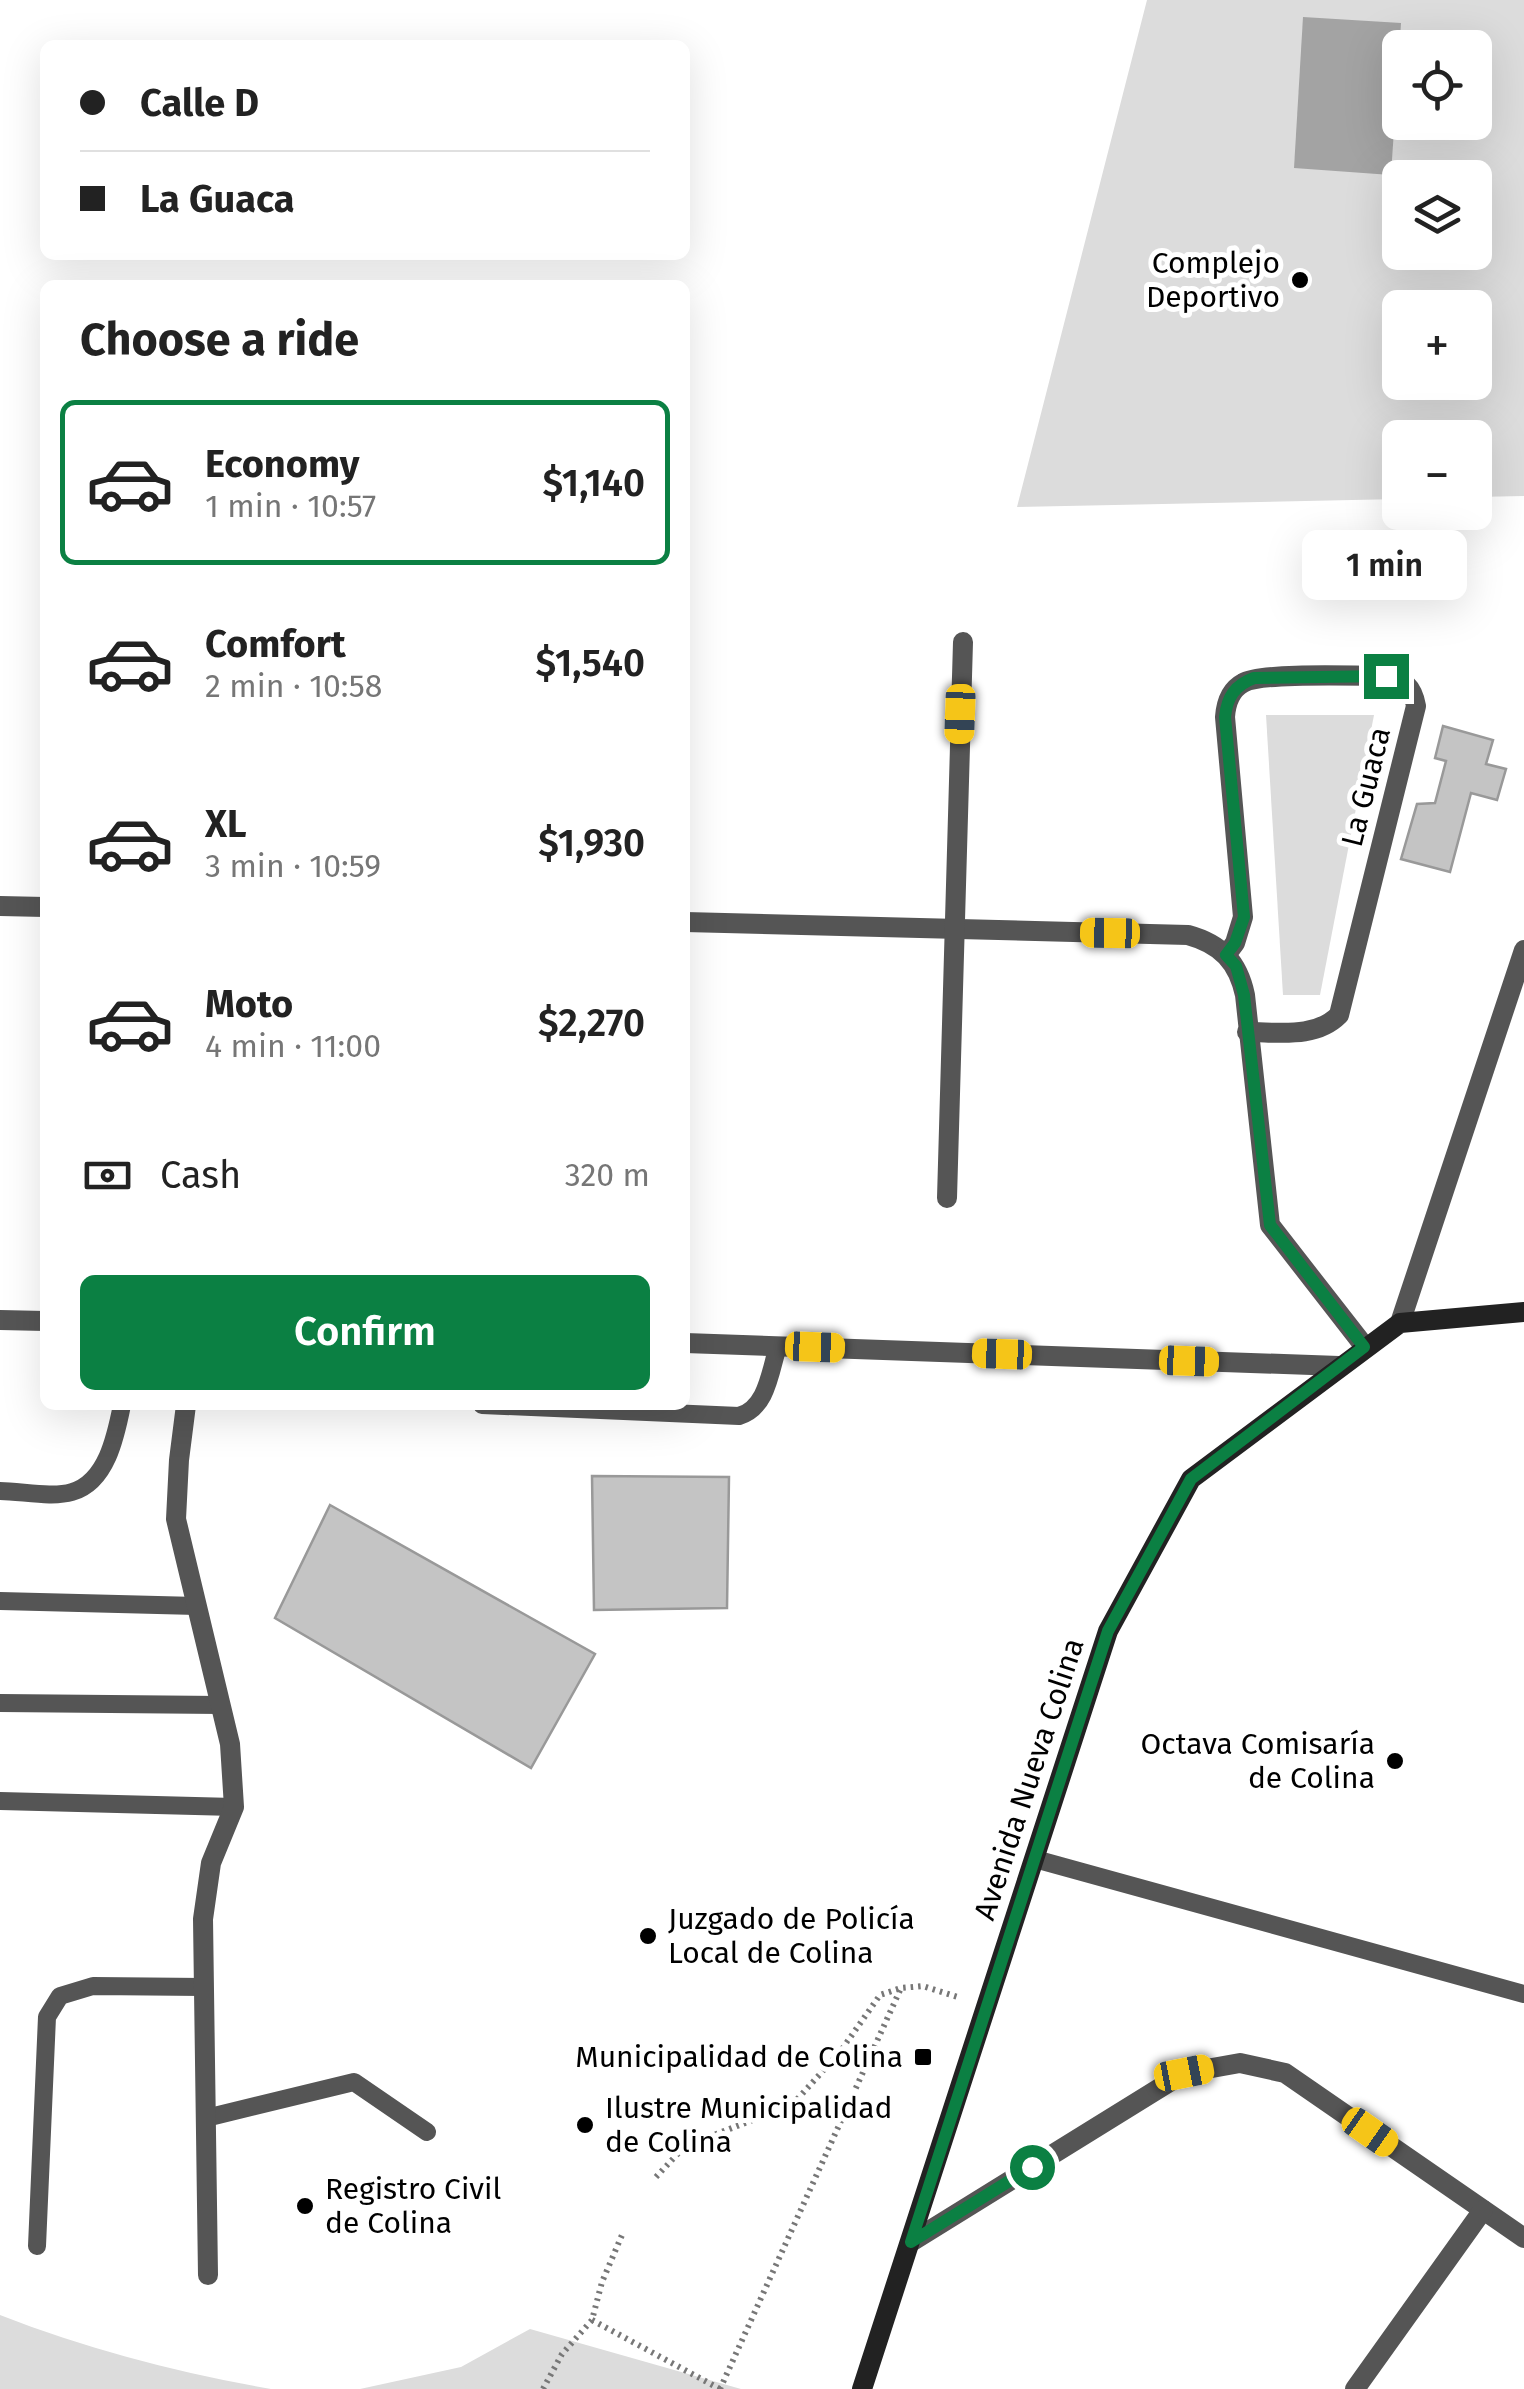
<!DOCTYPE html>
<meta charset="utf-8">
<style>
:root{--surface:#fff;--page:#f2f2f2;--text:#222;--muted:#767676;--line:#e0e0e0;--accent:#0b8043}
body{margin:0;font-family:"Fira Sans",sans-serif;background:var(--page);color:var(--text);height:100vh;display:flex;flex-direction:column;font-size:38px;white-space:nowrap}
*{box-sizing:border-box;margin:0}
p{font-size:32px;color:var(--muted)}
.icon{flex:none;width:55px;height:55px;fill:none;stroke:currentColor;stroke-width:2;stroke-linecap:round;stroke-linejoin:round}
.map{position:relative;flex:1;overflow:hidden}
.side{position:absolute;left:40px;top:280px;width:650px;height:1130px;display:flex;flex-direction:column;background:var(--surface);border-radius:15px;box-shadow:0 10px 40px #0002}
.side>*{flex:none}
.hud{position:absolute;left:40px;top:40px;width:650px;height:220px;border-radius:15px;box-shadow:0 10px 40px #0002;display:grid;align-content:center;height:220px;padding:0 40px;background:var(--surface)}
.buttons{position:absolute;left:1382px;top:30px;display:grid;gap:20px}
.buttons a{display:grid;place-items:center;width:110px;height:110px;border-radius:15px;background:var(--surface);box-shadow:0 10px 40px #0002;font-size:50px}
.end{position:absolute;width:45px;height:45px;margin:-22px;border:12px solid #0b8043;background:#fff;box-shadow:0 0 0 5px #fff}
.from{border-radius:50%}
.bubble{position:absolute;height:70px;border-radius:15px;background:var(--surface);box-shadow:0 10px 40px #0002;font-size:32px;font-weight:600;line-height:70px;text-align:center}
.car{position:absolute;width:30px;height:60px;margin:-30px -15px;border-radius:12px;box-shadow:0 0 8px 2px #0007;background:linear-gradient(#f5c518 24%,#345 0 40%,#f5c518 0 76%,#345 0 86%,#f5c518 0)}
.hud b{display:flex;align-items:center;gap:35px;height:95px;font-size:38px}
.hud b+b{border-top:2px solid var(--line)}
.hud i{width:25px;height:25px;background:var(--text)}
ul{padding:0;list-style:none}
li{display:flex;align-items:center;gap:30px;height:165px;margin:0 20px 15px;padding:0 20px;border:5px solid transparent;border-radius:15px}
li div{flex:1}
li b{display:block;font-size:38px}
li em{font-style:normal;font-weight:600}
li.on{border-color:var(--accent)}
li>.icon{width:90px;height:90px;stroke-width:1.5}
h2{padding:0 40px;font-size:45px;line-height:120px}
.pay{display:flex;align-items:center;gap:25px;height:110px;padding:0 40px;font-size:38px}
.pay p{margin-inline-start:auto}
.action{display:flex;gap:20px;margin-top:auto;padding:20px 40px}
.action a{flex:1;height:115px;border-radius:15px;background:var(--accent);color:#fff;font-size:40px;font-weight:600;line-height:115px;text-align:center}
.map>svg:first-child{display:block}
.green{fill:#dcdcdc;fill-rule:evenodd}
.water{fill:#a3a3a3}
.building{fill:#c4c4c4;stroke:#999;stroke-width:2.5}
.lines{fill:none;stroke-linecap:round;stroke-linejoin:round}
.path{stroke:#777;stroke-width:6;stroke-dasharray:2.5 5;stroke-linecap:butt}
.lane{stroke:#555;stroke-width:18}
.street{stroke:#555;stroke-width:20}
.secondary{stroke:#222;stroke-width:20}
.route{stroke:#0b8043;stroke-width:12}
.poi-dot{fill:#000;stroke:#fff;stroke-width:4}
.labels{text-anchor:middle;stroke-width:10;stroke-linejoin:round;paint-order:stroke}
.poi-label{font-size:30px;fill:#000;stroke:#fff;text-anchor:end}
.street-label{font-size:30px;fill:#000;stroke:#fff}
</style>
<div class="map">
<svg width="1524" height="2389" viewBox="0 0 1524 2389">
<rect width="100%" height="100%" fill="#fff"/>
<g class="green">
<path d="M1147,0H1524V496L1475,497V438H1400V499L1017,507ZM1400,48H1475V122H1400ZM1400,178H1475V252H1400ZM1400,308H1475V382H1400Z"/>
<path d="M1266,715H1374L1320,995H1283Z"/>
<path d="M0,2315C87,2349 179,2373 271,2389H0Z"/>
<path d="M530,2329L741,2389H360L461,2367Z"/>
</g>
<path class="water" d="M1303,17L1401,23L1391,175L1294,168Z"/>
<g class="building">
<path d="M1443,726L1493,740L1486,764L1506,769L1497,800L1471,793L1450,872L1401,859L1417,804L1435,803L1446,761L1435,758Z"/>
<path d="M592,1476L729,1477L727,1608L594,1610Z"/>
<path d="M330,1505L595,1654L531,1768L275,1618Z"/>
</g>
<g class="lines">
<g class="path">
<path d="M656,2177L685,2146L792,2105L840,2052L880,1995L901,1988L923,1986L958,1997"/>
<path d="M592,2320L720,2389"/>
<path d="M543,2389L562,2354L592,2320L602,2282L622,2235"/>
<path d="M720,2389L901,1988"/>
</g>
<g class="lane">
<path d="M482,1405L739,1416C767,1408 770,1372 778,1346"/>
<path d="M0,1491C21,1491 52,1498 72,1492C107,1482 116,1435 122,1405"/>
<path d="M0,1601L197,1606"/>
<path d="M0,1703L221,1705"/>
<path d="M0,1801L234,1807"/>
<path d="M1035,1859L1524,1994"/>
<path d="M206,2118L354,2082L427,2132"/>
<path d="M37,2246L47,2017L60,1996L93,1986L204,1987"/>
</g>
<g class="street">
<path d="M0,906L45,907"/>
<path d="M685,922L1188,935C1221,944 1238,962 1245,995L1270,1225L1365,1347"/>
<path d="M1226,955L1235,943L1243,917L1225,717C1226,703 1230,690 1243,683C1261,672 1359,676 1386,676C1404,678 1413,689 1416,706L1339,1015C1315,1039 1279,1032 1247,1032"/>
<path d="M947,1198L963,642"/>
<path d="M0,1320L45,1321"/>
<path d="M1400,1323L1524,950"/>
<path d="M685,1343L1339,1366"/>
<path d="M186,1405L179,1460L176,1519L230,1744L234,1807L211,1863L203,1919L208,2275"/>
<path d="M911,2242L1184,2073L1240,2063L1285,2073L1524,2238"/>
<path d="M1355,2389L1483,2210"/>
</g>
<path class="secondary" d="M862,2389L1108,1631L1191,1479L1400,1323L1524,1312"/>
</g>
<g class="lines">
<path class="route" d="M1032,2167L911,2242L1108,1631L1191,1479L1364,1347L1270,1225L1244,995L1236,966L1226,955L1235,943L1244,917L1225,717C1227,697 1235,685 1254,678L1386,676"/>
</g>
<g class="poi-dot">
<circle cx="1300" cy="280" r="10"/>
<circle cx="1395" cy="1761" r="10"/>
<circle cx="648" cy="1936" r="10"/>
<rect x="913" y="2047" width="20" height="20" rx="5"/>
<circle cx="585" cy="2125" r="10"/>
<circle cx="305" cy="2206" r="10"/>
</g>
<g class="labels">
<g class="poi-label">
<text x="1280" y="273">Complejo<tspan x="1280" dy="34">Deportivo</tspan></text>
<text x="1375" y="1754">Octava Comisaría<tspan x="1375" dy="34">de Colina</tspan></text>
<text x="668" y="1929" text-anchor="start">Juzgado de Policía<tspan x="668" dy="34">Local de Colina</tspan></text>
<text x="903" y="2067">Municipalidad de Colina</text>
<text x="605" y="2118" text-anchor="start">Ilustre Municipalidad<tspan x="605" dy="34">de Colina</tspan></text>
<text x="325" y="2199" text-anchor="start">Registro Civil<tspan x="325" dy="34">de Colina</tspan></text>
</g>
<g class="street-label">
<text transform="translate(1366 787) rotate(-76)" y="10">La Guaca</text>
<text transform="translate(1029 1779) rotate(-72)" y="10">Avenida Nueva Colina</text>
</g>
</g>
</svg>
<div class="buttons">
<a><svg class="icon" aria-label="locate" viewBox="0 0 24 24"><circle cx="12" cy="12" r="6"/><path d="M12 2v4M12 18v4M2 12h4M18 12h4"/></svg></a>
<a><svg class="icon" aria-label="layers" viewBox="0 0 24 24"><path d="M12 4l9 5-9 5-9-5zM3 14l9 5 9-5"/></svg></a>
<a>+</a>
<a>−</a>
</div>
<i class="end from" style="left:1032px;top:2167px"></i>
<i class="end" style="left:1386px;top:676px"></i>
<div class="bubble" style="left:1302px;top:530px;width:165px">1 min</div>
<i class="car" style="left:960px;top:714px;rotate:182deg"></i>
<i class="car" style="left:1110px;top:933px;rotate:271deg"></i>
<i class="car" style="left:815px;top:1347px;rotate:92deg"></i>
<i class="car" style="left:1002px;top:1354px;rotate:272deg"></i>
<i class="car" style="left:1189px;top:1361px;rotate:92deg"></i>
<i class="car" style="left:1184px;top:2073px;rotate:79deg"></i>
<i class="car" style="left:1370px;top:2132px;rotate:125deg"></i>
<div class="hud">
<b><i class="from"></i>Calle D</b>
<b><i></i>La Guaca</b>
</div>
<section class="side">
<h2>Choose a ride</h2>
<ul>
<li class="on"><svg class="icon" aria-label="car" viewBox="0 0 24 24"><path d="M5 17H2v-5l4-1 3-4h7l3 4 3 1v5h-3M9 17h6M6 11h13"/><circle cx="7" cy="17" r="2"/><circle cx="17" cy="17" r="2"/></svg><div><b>Economy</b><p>1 min · 10:57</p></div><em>$1,140</em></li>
<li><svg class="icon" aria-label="car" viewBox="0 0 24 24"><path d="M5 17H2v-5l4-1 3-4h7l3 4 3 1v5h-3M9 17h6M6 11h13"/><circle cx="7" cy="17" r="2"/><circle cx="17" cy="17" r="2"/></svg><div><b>Comfort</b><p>2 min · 10:58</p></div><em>$1,540</em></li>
<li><svg class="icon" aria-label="car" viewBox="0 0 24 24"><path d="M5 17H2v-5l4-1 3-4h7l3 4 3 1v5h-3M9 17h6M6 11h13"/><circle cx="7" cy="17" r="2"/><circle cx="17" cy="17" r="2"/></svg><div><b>XL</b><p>3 min · 10:59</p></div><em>$1,930</em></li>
<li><svg class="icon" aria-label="car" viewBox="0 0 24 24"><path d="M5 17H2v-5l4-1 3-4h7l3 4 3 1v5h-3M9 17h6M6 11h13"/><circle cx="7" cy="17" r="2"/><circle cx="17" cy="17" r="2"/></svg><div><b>Moto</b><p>4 min · 11:00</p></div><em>$2,270</em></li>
</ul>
<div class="pay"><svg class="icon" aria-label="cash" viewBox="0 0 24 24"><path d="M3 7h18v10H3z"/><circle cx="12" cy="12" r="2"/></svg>Cash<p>320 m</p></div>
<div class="action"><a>Confirm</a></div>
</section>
</div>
